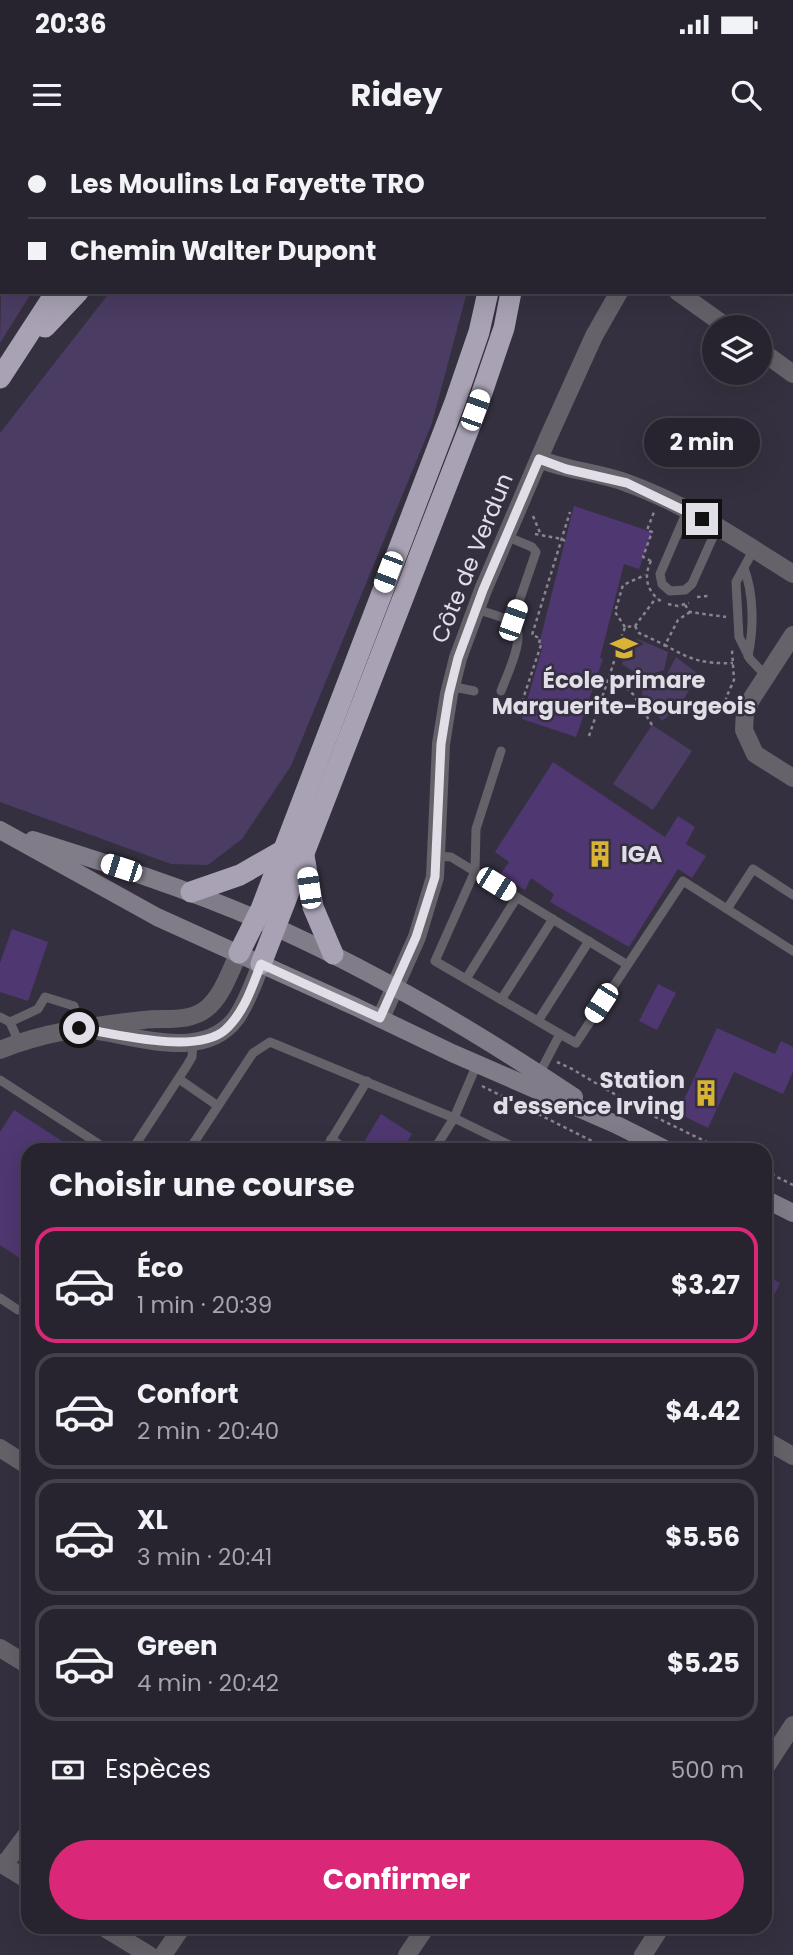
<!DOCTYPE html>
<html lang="fr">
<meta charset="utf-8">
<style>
:root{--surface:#28242f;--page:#34303b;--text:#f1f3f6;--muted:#a5a4aa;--line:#44414b;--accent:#db2777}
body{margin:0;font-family:Poppins,sans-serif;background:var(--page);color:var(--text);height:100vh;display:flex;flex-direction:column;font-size:26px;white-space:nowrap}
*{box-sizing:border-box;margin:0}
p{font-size:23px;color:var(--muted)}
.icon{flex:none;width:38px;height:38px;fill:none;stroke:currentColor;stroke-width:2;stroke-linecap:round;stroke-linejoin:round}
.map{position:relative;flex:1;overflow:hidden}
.drawer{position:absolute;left:21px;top:1003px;width:751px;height:791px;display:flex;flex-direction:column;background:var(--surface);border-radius:21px;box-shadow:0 7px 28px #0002,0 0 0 2px var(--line)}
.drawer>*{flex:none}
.top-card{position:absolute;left:0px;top:0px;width:794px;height:154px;box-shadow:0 7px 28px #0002,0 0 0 2px var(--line);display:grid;align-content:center;height:154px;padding:0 28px;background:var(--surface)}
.fabs{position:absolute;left:702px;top:175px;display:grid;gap:14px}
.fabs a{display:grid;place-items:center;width:70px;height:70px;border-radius:50%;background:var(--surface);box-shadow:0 7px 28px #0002,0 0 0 2px var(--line);font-size:35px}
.end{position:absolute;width:32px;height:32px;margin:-16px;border:9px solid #e1dee7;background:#111;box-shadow:0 0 0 4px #111}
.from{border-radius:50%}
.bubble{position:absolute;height:49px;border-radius:24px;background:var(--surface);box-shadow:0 7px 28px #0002,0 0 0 2px var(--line);font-size:23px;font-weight:700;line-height:49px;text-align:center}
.car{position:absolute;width:21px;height:42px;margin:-21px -10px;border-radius:9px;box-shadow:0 0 5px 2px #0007;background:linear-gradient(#fff 24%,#345 0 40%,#fff 0 76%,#345 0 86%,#fff 0)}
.top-card b{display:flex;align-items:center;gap:24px;height:66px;font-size:26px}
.top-card b+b{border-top:2px solid var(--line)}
.top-card i{width:18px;height:18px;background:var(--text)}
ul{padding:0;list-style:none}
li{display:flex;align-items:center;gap:21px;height:116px;margin:0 14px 10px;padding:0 14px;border:4px solid var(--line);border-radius:21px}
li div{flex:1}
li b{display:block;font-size:26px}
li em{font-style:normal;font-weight:700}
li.selected{border-color:var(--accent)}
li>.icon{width:63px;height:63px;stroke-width:1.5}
h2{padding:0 28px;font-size:32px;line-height:84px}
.pay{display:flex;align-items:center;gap:18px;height:77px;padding:0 28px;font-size:26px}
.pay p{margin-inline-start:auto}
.action{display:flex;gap:14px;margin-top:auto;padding:14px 28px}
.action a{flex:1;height:80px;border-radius:42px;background:var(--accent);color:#fff;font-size:28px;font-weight:700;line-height:80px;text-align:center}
.status{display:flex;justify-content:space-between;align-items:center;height:49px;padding:0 35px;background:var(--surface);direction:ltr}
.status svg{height:19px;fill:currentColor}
header{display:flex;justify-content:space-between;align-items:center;height:91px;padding:0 28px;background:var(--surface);font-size:32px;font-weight:700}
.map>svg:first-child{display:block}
.green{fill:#4b3c63}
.building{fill:#4f3771}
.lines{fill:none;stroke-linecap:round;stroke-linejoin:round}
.path{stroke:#888490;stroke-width:2.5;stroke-dasharray:3.5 3.5;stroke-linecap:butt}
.lane{stroke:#65626a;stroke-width:9}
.street{stroke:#65626a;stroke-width:18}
.secondary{stroke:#807c88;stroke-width:18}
.highway{stroke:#a8a2b4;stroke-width:21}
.route{stroke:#e1dee7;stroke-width:9}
.labels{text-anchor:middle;stroke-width:5;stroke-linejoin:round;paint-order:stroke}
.street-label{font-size:23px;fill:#e1dee7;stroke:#35303f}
.poi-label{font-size:23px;font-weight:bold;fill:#e1dee7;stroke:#35303f}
</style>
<div class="status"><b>20:36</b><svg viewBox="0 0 49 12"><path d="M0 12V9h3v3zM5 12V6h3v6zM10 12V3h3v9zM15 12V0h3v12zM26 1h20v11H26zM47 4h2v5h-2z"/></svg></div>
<header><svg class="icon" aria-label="menu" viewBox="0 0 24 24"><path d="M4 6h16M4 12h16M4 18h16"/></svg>Ridey<svg class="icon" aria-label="search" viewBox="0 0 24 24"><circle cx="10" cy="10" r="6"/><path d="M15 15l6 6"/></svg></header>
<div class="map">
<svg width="793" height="1815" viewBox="0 0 793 1815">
<rect width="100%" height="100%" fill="#35303f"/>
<g class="green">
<path d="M2,114V152H32L0,203Z"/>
<path d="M110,152H467L432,283L291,626L242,699L208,725L171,724L0,662V293Z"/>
<path d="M638,499L668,512L664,530L641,537L622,524L629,504Z"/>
<path d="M676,517L698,534L680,566L662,581L642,556V543L664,540Z"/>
<path d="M652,585L692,611L653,670L613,644Z"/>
</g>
<g class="building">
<path d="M574,366L652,392L639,429L624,424L600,518L603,519L576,597L522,579L543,505L539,504Z"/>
<path d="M553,622L665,697L678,676L695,687L686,704L706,716L692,738L678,729L629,807L550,762L554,754L531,738L525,750L500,735L509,722L495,712Z"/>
<path d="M12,789L48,802L28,861L0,852V823Z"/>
<path d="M658,844L676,853L657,890L639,881Z"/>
<path d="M717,888L775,914L781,901L793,907V932L783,954L734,932L708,988L678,973Z"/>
<path d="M14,970L76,1010H28V1114L24,1121L0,1105V992Z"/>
<path d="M381,974L412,994L402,1010H359Z"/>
<path d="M765,1135L780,1143L765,1173Z"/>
</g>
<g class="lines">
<g class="path">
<path d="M533,376L541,395"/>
<path d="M535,394L562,399L565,401"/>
<path d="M651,421C643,437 647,452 662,462"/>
<path d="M651,421L643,417L652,392L647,390L654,372"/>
<path d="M697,457L708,456"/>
<path d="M668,464L678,466L689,463"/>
<path d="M685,465L690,472L726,477"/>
<path d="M690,472L678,480L665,505C691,520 703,524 733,523"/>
<path d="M635,486L639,493L665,505L663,510"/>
<path d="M625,487L615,472L623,445L645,435"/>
<path d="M509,558L522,562L541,505L539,504L540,498L532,495L570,372"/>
<path d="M731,567L726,558L734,540L732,510"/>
<path d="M652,585L634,555L610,534L625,487L635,486L656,458"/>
<path d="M589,596L610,534"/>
<path d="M557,922L572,929L643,971L723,1010"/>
<path d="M482,946L610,1010"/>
<path d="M765,1031L793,1045"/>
</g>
<g class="lane">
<path d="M687,371L660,434L662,444L670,451L685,450L692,444L717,388"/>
<path d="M506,396L532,407L536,412L512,482"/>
<path d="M754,409L736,442L739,497L750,519L766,536"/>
<path d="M744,428C754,455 754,488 748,516"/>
<path d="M476,469C487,473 503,476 513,483C528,493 506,537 501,551"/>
<path d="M450,546L474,551"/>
<path d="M501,611L476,689L475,731L435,821L560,894"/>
<path d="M437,716L451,717L626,824"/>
<path d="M727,769L793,811"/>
<path d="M466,839L517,757"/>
<path d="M501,860L553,779"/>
<path d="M0,877L10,882"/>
<path d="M538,881L589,801"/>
<path d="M19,903L10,882L38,869L45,857L74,866L79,888"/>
<path d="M538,936L560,894L576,903L683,741L727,769L753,729L793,755"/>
<path d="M179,939L218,966"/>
<path d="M0,940L108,1010"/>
<path d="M331,999L347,1010"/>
<path d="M132,1010L186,927L192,917L193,903"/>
<path d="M189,1010L253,913L270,902L454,978L520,1010"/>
<path d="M325,1010L367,941"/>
<path d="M434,1010L454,978L477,924"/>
<path d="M0,1158L18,1170L28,1171"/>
</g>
<g class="street">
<path d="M720,0L723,2"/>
<path d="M678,152L727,187"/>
<path d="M760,210L793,234"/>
<path d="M539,319C568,331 598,332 627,343C686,364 741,401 793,434"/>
<path d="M793,495L752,558L745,572L744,590L755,614L793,638"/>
<path d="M381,878L417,797L435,737L441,604L449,554L458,518L483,450L547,300L594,196L619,152"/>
<path d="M99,891C143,898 205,920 236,878C247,862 254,842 261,824"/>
<path d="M0,910C46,891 94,886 143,880C164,877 188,883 206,869C222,857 230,831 239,813"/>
<path d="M765,1300L793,1316"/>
<path d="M0,1308L28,1326"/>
<path d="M0,1508L28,1525"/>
<path d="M765,1628L793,1585"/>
<path d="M0,1723L28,1740"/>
<path d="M4,1725L28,1693"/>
<path d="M103,1787L149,1815"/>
<path d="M163,1815L182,1787"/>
<path d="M407,1815L426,1787"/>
<path d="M643,1815L661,1787"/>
</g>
<g class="secondary">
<path d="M0,690L157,777L356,867L452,913L615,984L667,1010"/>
<path d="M33,700C109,724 185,748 259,780C369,828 474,890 574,957"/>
<path d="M765,1059L793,1073"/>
</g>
<g class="highway">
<path d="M447,0L449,2"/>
<path d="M488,0V2"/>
<path d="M17,2V0"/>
<path d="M52,2L53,0"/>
<path d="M153,2L154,0"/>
<path d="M230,2L233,0"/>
<path d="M0,44L2,40"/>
<path d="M0,90L2,87"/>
<path d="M45,187L78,152"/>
<path d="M0,238L56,152"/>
<path d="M304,716L313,767L333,814"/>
<path d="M191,752L240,735L282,711"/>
<path d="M239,813L261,769L455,262L479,192L488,152"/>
<path d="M261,824L476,270L504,188L511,152"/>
</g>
</g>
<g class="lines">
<path class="route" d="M79,888C115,894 197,915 225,890C244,873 252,847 261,824L380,878L416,797L435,737L441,604L449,554L458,518L483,450L539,319L566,329L627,343L702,379"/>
</g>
<defs>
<symbol id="school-bare" viewBox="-9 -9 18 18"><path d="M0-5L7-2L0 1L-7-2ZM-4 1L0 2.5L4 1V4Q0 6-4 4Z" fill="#d9b334" stroke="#35303f" stroke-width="2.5" paint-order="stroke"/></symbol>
<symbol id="building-bare" viewBox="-9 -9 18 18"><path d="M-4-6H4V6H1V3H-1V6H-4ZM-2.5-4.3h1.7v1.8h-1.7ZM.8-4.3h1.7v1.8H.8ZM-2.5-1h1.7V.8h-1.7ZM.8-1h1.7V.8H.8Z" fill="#d9b334" stroke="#35303f" stroke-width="2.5" paint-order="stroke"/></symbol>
</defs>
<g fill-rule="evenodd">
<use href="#school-bare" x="605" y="489" width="38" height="38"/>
<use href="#building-bare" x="581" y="695" width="38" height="38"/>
<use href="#building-bare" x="687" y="934" width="38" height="38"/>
</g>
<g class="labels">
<g class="street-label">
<text transform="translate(472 418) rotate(-68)" y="8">Côte de Verdun</text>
</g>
<g class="poi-label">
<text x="624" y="548">École primare<tspan x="624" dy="26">Marguerite-Bourgeois</tspan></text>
<text x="621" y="722" text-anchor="start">IGA</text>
<text x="685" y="948" text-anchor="end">Station<tspan x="685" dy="26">d'essence Irving</tspan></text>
</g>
</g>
</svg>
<div class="fabs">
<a><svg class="icon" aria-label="layers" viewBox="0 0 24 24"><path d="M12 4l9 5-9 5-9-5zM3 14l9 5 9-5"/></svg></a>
</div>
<i class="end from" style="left:79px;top:888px"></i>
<i class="end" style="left:702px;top:379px"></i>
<div class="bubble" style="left:644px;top:278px;width:116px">2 min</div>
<i class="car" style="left:475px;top:270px;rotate:20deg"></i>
<i class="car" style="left:388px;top:432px;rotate:201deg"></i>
<i class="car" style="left:513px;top:480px;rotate:19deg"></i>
<i class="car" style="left:121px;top:728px;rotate:288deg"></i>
<i class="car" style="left:496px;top:744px;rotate:122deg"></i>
<i class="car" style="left:309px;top:748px;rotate:352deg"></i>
<i class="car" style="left:601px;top:863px;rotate:213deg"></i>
<div class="top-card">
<b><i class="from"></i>Les Moulins La Fayette TRO</b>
<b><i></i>Chemin Walter Dupont</b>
</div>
<section class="drawer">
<h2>Choisir une course</h2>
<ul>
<li class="selected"><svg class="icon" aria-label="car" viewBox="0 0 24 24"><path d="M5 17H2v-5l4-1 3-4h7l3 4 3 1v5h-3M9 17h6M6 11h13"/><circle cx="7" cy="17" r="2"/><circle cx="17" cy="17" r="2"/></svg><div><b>Éco</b><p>1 min · 20:39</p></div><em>$3.27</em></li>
<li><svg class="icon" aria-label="car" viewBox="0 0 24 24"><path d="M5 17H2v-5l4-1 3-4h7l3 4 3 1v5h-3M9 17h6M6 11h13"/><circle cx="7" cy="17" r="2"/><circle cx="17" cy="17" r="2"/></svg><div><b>Confort</b><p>2 min · 20:40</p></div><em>$4.42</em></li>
<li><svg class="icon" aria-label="car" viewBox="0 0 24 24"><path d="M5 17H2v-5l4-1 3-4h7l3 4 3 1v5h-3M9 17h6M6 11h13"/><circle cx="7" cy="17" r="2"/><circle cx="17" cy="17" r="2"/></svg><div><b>XL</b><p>3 min · 20:41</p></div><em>$5.56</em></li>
<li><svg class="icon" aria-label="car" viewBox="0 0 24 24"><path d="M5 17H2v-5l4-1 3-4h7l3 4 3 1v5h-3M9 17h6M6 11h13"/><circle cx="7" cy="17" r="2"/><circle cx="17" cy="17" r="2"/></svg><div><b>Green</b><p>4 min · 20:42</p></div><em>$5.25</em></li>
</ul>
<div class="pay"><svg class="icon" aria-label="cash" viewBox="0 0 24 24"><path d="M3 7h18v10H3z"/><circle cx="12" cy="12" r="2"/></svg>Espèces<p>500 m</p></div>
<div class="action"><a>Confirmer</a></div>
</section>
</div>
